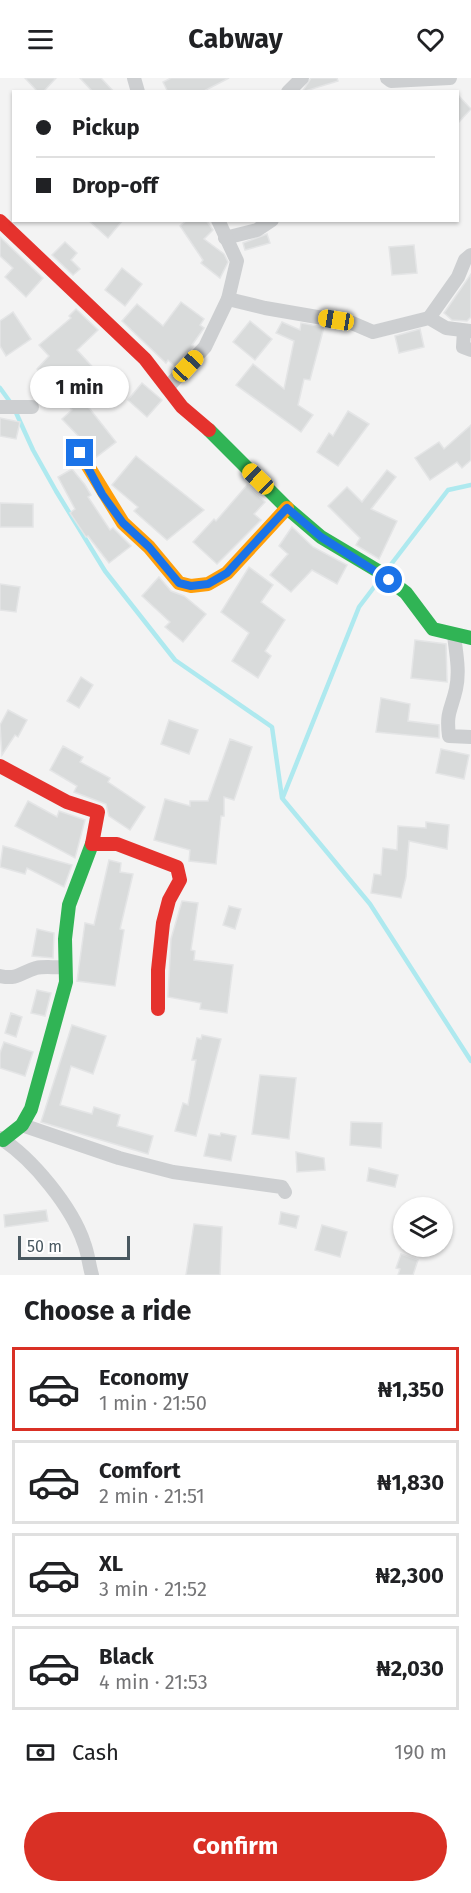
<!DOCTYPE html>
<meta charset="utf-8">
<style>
:root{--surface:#fff;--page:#f2f2f2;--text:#202124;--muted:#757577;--line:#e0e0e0;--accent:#d93025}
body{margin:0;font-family:"Fira Sans",sans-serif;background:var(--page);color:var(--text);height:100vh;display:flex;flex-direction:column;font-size:22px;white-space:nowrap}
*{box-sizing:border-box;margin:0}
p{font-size:20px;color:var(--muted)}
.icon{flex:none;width:33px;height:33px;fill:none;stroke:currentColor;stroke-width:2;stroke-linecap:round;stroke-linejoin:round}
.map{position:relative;height:1197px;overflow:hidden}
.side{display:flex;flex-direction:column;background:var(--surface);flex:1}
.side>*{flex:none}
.top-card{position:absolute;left:12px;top:12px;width:447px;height:132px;border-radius:0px;box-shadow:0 2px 4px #0004;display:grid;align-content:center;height:132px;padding:0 24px;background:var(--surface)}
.fabs{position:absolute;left:393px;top:1119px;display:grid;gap:12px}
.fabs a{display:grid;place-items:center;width:60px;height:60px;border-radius:50%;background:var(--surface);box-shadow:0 2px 4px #0004;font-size:30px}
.scale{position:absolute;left:18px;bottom:15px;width:112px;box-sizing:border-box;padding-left:6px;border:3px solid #495860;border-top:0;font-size:16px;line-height:21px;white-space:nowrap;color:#495860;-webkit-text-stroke:4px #fff;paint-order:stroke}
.end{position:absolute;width:27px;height:27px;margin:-14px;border:8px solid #1a73e8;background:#fff;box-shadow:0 0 0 3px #fff}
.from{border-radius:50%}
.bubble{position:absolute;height:42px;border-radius:21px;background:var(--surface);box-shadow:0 2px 4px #0004;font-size:20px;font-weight:700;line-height:42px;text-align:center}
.car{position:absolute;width:18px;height:36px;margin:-18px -9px;border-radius:8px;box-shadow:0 0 4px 2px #0007;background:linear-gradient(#f5c518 24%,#345 0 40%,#f5c518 0 76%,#345 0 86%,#f5c518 0)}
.top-card b{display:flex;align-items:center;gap:21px;height:57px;font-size:22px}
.top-card b+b{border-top:2px solid var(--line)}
.top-card i{width:15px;height:15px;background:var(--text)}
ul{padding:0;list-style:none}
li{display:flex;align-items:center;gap:18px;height:84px;margin:0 12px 9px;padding:0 12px;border:3px solid var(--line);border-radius:0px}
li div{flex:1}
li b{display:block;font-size:22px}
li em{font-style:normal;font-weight:700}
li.current{border-color:var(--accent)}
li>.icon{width:54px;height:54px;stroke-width:1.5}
h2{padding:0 24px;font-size:27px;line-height:72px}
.pay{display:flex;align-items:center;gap:15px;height:66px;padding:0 24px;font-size:22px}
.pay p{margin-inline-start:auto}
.primary-button{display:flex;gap:12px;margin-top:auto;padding:12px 24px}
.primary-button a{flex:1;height:69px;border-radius:36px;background:var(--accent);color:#fff;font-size:24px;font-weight:700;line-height:69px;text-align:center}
header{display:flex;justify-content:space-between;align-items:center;height:78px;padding:0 24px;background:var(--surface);font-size:27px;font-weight:700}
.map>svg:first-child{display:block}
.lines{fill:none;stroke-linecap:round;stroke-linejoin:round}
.stream{stroke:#aee9ef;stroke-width:4.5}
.building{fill:#d9dbdb;stroke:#e4e5e6;stroke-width:1.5}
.street{stroke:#cdcfd1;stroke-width:14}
.fast{stroke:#30b455;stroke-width:14}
.slow{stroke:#ff9f0a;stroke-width:14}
.jam{stroke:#e5322d;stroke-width:14}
.route{stroke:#1a73e8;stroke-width:8}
</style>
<header><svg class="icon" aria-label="menu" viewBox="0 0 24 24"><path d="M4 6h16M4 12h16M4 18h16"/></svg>Cabway<svg class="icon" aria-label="heart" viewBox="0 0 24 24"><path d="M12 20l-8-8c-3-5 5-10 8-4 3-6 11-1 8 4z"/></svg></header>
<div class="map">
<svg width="471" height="1197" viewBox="0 0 471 1197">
<rect width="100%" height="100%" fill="#f3f3f3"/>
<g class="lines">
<g class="stream">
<path d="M0,310L13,328L33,372L56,413L105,493L175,582L272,649L282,720L370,826L471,983"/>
<path d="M386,493L448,412L471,407"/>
<path d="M283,719L359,529L381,500"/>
</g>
</g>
<g class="building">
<path d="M25,0H56L43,14H38Z"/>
<path d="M80,0H101L114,14H93Z"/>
<path d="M171,0H229L202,14H168L163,4Z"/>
<path d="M311,0H337L338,3L302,14Z"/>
<path d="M458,17L471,31L458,45Z"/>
<path d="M88,142H123L108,160Z"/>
<path d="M187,142H206L213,152L204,161L224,176L228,184L220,200L201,185L203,182L180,148Z"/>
<path d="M267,156L270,165L245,172L243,165Z"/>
<path d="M0,159L43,200L26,219L5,199L13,190L0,178Z"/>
<path d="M65,164L77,175L71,182L80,191L73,197L52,177Z"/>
<path d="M414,167L417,195L392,197L389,169Z"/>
<path d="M122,190L142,206L125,228L105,212Z"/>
<path d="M471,196V239L467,243L452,242L444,235Z"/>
<path d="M181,224L204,241L200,247L204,250L192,267L193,268L175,288L168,282L166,285L122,243L137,226L163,248Z"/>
<path d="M76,231L98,252L77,272L99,296L78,316L116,364L95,380L89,369L62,341L72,332L37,291L49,278L39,267L71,240L69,238Z"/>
<path d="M13,234L31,261L6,278L0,268V243Z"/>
<path d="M250,243L272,261L255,282L233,264Z"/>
<path d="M282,244L300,252L301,245L324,249L310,302L304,301L298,327L313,337L301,354L236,307L253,286L284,311L294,263L276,255Z"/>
<path d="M420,251L424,269L399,275L395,258Z"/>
<path d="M142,305L162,322L147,339L128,322Z"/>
<path d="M348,333L369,346L338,388L317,374L329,355L333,358Z"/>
<path d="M0,340L20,344L16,361L0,358Z"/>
<path d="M471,347V382L462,390L457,384L430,402L415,380L439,364L444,371Z"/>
<path d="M136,378L204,432L167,462L134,433L138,429L112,407Z"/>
<path d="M72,391L85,407L91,417L88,419L110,452L113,450L131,468L109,485L88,458L86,459L70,435L75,431L58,399Z"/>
<path d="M387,392L396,399L371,431L397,443L379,481L356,467L360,460L328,428L347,409L362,424Z"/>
<path d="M247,407L265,424L254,436L261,442L217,486L193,464L214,441L216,443Z"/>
<path d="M0,425L33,426V449H0Z"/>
<path d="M292,449L313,469L347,487L337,506L312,492L291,514L270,497L288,476L279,468Z"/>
<path d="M249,489L273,507L261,524L285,542L265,573L271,578L258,600L232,583L249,555L221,534Z"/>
<path d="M159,499L171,513L184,518L206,536L183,564L165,549L170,544L142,518Z"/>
<path d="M0,506L20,509L16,534L0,532Z"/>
<path d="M415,562L446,566L447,604L411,600Z"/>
<path d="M81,599L93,607L79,630L67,623Z"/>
<path d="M381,620L410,626L408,643L439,647V660L376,654Z"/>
<path d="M8,632L27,642L18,659L15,657L2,677L0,647Z"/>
<path d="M169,642L198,652L189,676L161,666Z"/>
<path d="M230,661L252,669L234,722L224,719V738H221L216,786L189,783L190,772L154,762L165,721L190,728V723H208Z"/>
<path d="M63,668L83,679L80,684L110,700L108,704L145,729L130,752L109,738L106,726L74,714L77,708L50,692Z"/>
<path d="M441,671L469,677L464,701L436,695Z"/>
<path d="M28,723L57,739L59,733L85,742L75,780L15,748Z"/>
<path d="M426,744L449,747L447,771L409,763L406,799L401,820L371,815L374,796L381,797L383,770L397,772L398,748L426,750Z"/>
<path d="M3,768L72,787L64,809L27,790L25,796L0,789Z"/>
<path d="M109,782L121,785L120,794L133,796L120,851L124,852L115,908L77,903L85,845L94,847Z"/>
<path d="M182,823L198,825L191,872L195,873L194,882L233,887L227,935L200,931L201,925L168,919L171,861Z"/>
<path d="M229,828L241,831L235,851L223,847Z"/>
<path d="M37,851L54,855L53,880L32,878Z"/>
<path d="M37,912L51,915L45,938L31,935Z"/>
<path d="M11,935L22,939L16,959L5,955Z"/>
<path d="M72,947L106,958L93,996L71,988L60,1027L92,1036L94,1029L120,1037L117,1048L153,1058L148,1076L41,1044Z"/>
<path d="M202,957L221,961L196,1058L175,1053L183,1025L188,1027L196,982H192L197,960L201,961Z"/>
<path d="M4,964L33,974L25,998L0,990V975Z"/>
<path d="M260,997L296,1000L289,1061L252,1056Z"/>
<path d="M351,1044L382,1045L381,1070L350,1067Z"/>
<path d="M221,1055L236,1058L231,1083L204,1078L209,1056L220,1058Z"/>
<path d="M296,1074L324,1080L325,1092L297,1094Z"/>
<path d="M369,1090L398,1097L395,1109L367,1103Z"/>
<path d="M46,1132L48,1143L5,1149L4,1137Z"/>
<path d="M281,1134L299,1138L296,1150L279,1146Z"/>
<path d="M194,1146L222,1149L220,1197H186Z"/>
<path d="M322,1147L347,1154L340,1179L315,1172Z"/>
<path d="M401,1176L418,1182L413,1197H398L400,1191L396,1190Z"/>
</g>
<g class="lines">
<g class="street">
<path d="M134,0L138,14"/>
<path d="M387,0L391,3L450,0"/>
<path d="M288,14L302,0"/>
<path d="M225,160L257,152L272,142"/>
<path d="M228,221L265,230L352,245L373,254L429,240L446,250L471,253"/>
<path d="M429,240L458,199L465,182L471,177"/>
<path d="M464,253L463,269L471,272"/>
<path d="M167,310L205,269L228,221L237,183L218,142"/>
<path d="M0,329H32"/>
<path d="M454,557C456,575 460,593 456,611C451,633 446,634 449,658L471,659"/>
<path d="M0,898C19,902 21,894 36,890C45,888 56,890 65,889"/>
<path d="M22,1047L119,1080L173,1094L282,1109L285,1114"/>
<path d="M0,1060C32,1080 72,1129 84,1165C88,1175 89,1187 92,1197"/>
</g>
<g class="fast">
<path d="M209,352L287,430L321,459L378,493L406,515L433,551L471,560"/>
<path d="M3,1062L22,1047L31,1031L66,904L65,861L69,827L92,766"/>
</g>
<path class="slow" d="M80,375L123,445L149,469L179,505L191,508L208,506L227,495L287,430"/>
<g class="jam">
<path d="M0,143L145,281L182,329L209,352"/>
<path d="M0,688L67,724L98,734L92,766H117L177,789L180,802L169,822L163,845L158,892V931"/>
</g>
</g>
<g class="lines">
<path class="route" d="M80,375L102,416L123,445L149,469L179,505L191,508L208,506L227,495L287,430L321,459L389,502"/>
</g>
</svg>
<div class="fabs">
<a><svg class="icon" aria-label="layers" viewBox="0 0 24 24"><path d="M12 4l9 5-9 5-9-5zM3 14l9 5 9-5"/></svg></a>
</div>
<div class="scale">50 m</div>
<i class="end from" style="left:389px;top:502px"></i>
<i class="end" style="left:80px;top:375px"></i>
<div class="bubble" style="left:30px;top:288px;width:99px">1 min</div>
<i class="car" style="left:336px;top:242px;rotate:279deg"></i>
<i class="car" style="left:188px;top:288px;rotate:43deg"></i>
<i class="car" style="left:258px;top:401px;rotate:314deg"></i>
<div class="top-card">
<b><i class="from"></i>Pickup</b>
<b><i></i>Drop-off</b>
</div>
</div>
<section class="side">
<h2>Choose a ride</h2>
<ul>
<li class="current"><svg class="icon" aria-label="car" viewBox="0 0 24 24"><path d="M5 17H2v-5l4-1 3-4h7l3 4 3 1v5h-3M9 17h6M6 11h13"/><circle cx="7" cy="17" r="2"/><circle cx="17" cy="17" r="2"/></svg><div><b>Economy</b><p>1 min · 21:50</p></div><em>₦1,350</em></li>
<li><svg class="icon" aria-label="car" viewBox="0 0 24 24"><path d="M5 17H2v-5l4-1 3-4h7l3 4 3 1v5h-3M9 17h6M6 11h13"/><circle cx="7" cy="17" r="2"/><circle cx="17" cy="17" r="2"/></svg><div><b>Comfort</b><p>2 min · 21:51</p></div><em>₦1,830</em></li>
<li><svg class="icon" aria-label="car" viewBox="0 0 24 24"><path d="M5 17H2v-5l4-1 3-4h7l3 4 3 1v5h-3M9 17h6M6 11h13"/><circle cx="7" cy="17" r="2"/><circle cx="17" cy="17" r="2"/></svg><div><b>XL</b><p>3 min · 21:52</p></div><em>₦2,300</em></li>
<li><svg class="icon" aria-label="car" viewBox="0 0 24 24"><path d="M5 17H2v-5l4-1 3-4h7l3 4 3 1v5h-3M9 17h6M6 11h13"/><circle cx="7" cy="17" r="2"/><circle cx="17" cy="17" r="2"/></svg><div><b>Black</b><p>4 min · 21:53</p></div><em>₦2,030</em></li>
</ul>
<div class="pay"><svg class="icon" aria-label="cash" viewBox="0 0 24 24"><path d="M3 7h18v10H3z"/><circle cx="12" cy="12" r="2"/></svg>Cash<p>190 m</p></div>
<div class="primary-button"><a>Confirm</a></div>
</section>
